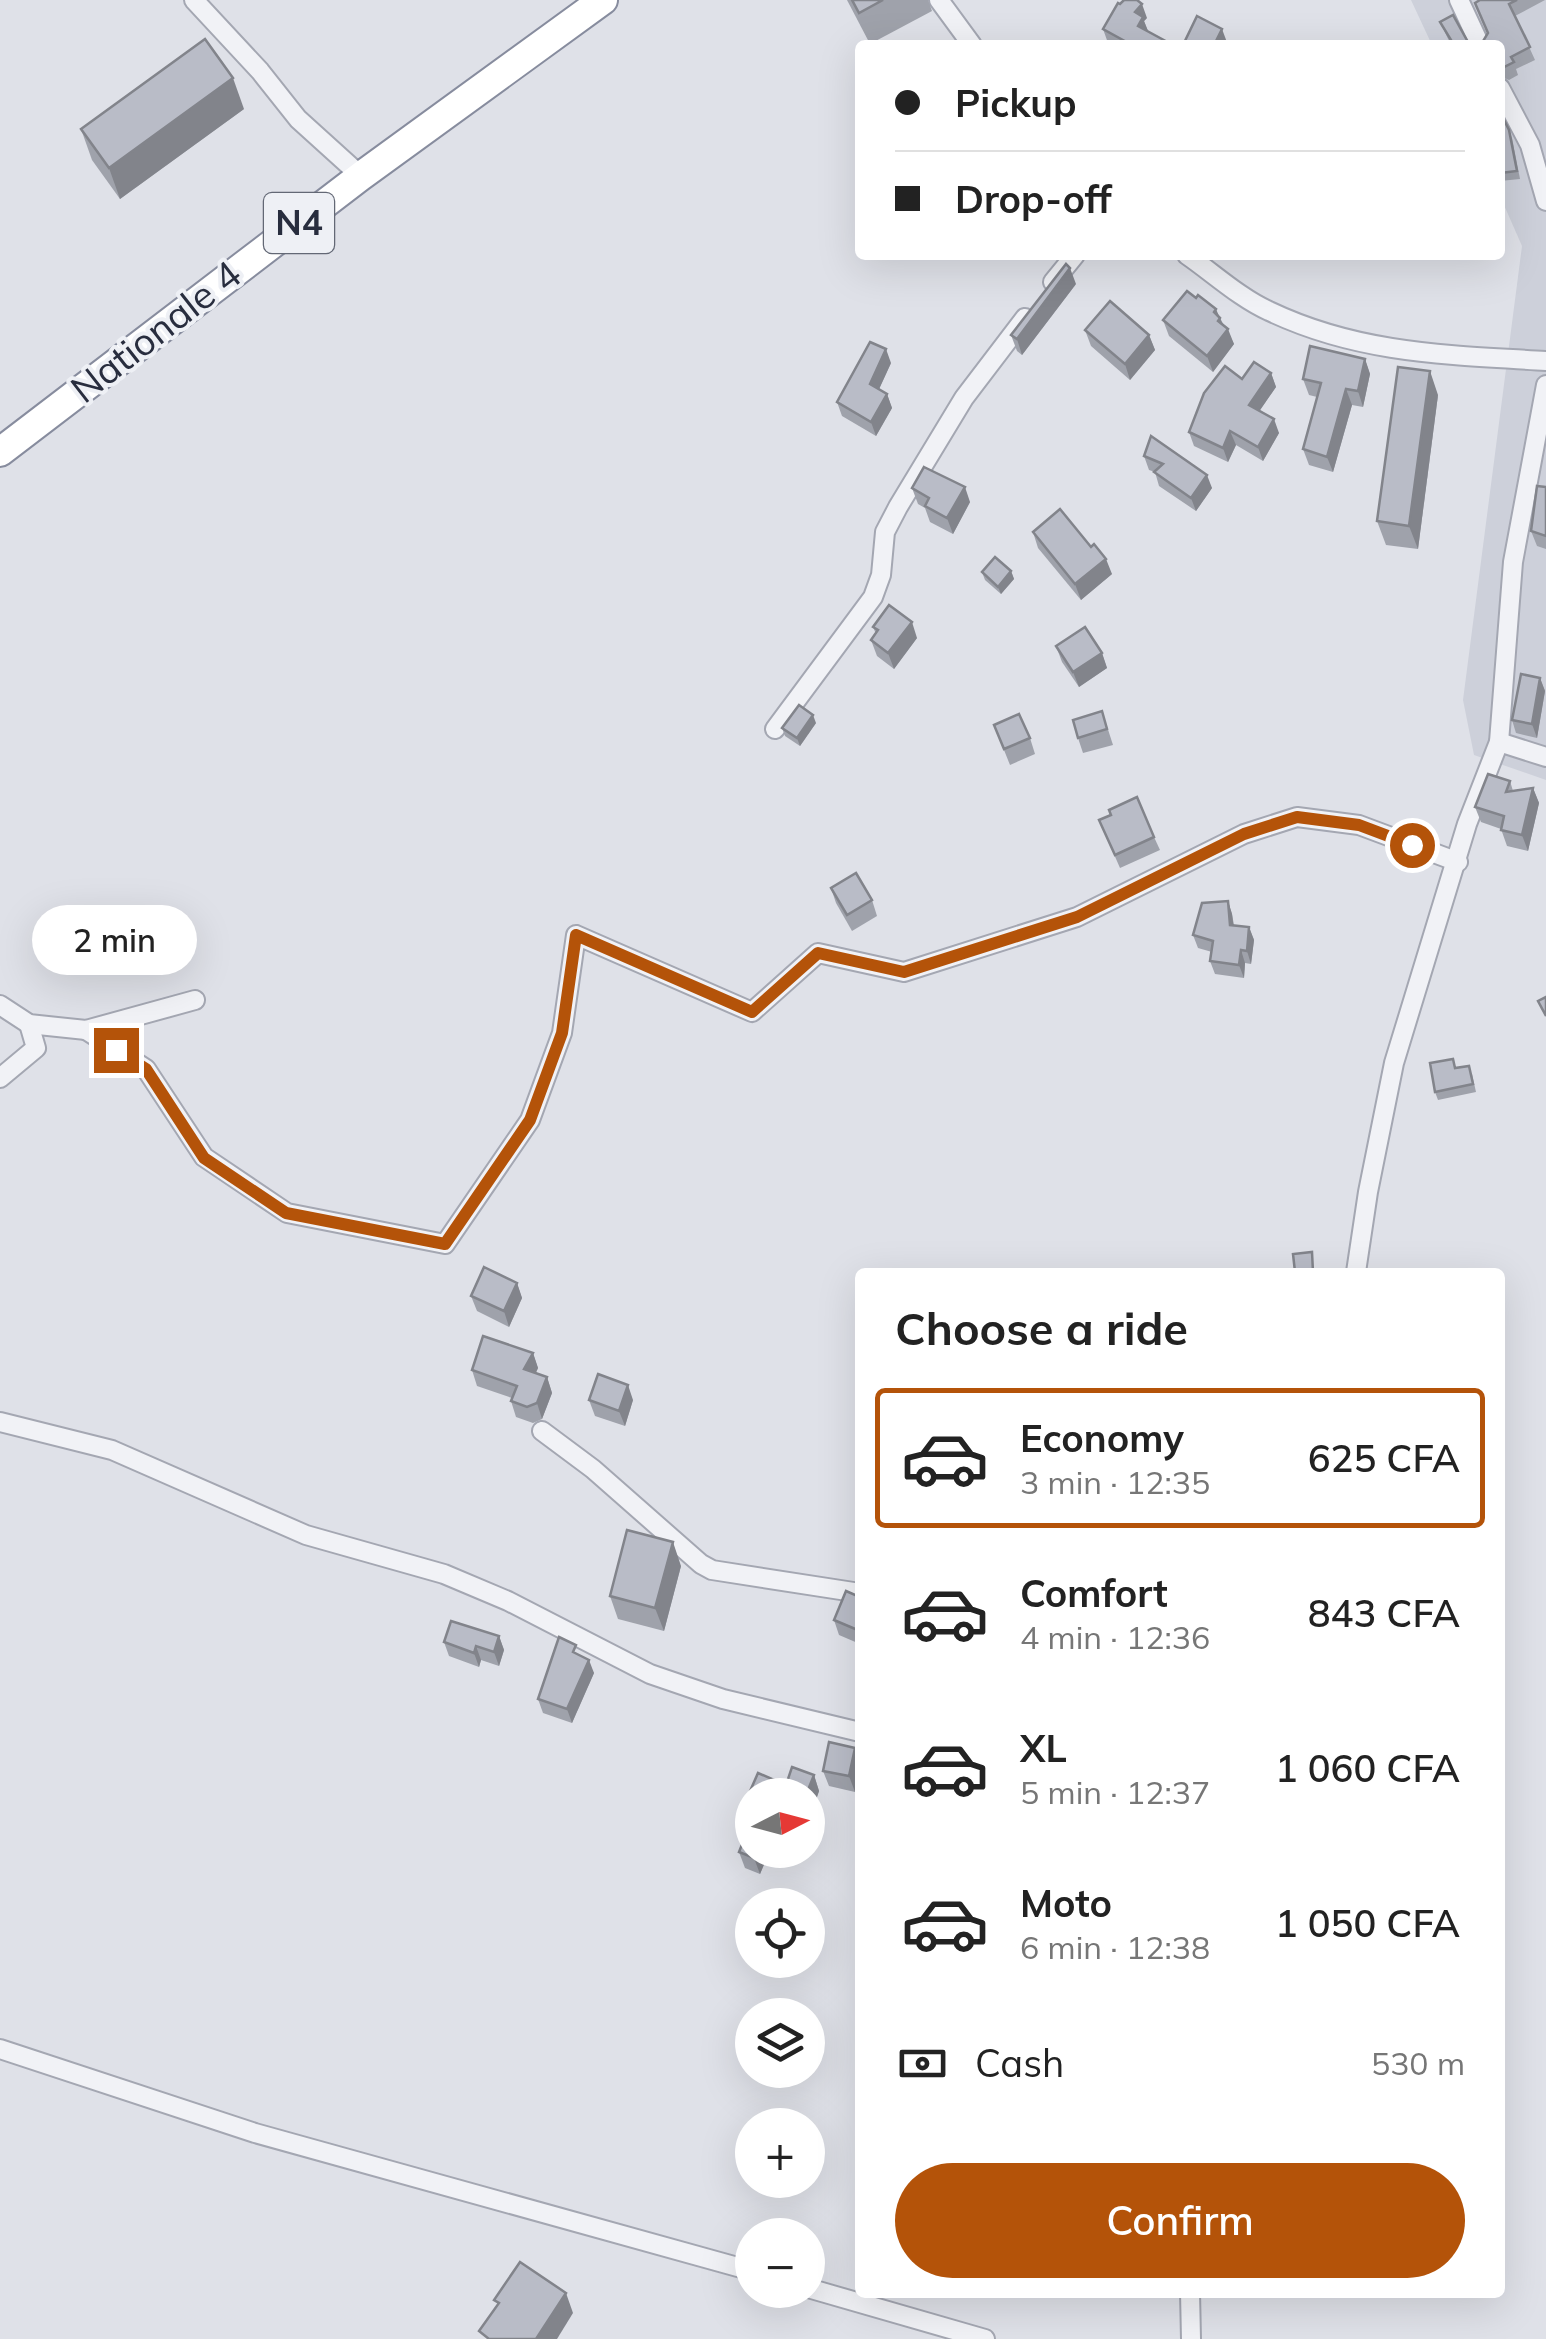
<!DOCTYPE html>
<meta charset="utf-8">
<style>
:root{--surface:#fff;--page:#f2f2f2;--text:#222;--muted:#767676;--line:#e0e0e0;--accent:#b45309}
body{margin:0;font-family:Mulish,sans-serif;background:var(--page);color:var(--text);height:100vh;display:flex;flex-direction:column;font-size:38px;white-space:nowrap}
*{box-sizing:border-box;margin:0}
p{font-size:32px;color:var(--muted)}
.icon{flex:none;width:55px;height:55px;fill:none;stroke:currentColor;stroke-width:2;stroke-linecap:round;stroke-linejoin:round}
.map{position:relative;flex:1;overflow:hidden}
.side{position:absolute;left:855px;top:1268px;width:650px;height:1030px;display:flex;flex-direction:column;background:var(--surface);border-radius:10px;box-shadow:0 10px 40px #0002}
.side>*{flex:none}
.top-card{position:absolute;left:855px;top:40px;width:650px;height:220px;border-radius:10px;box-shadow:0 10px 40px #0002;display:grid;align-content:center;height:220px;padding:0 40px;background:var(--surface)}
.needle{width:65px;rotate:84deg}
.buttons{position:absolute;left:735px;top:1778px;display:grid;gap:20px}
.buttons a{display:grid;place-items:center;width:90px;height:90px;border-radius:50%;background:var(--surface);box-shadow:0 10px 40px #0002;font-size:50px}
.end{position:absolute;width:45px;height:45px;margin:-22px;border:12px solid #b45309;background:#fff;box-shadow:0 0 0 5px #fff}
.from{border-radius:50%}
.bubble{position:absolute;height:70px;border-radius:35px;background:var(--surface);box-shadow:0 10px 40px #0002;font-size:32px;font-weight:600;line-height:70px;text-align:center}
.top-card b{display:flex;align-items:center;gap:35px;height:95px;font-size:38px}
.top-card b+b{border-top:2px solid var(--line)}
.top-card i{width:25px;height:25px;background:var(--text)}
ul{padding:0;list-style:none}
li{display:flex;align-items:center;gap:30px;height:140px;margin:0 20px 15px;padding:0 20px;border:5px solid transparent;border-radius:10px}
li div{flex:1}
li b{display:block;font-size:38px}
li em{font-style:normal;font-weight:600}
li.selected{border-color:var(--accent)}
li>.icon{width:90px;height:90px;stroke-width:1.5}
h2{padding:0 40px;font-size:45px;line-height:120px}
.pay{display:flex;align-items:center;gap:25px;height:110px;padding:0 40px;font-size:38px}
.pay p{margin-inline-start:auto}
.primary-button{display:flex;gap:20px;margin-top:auto;padding:20px 40px}
.primary-button a{flex:1;height:115px;border-radius:60px;background:var(--accent);color:#fff;font-size:40px;font-weight:600;line-height:115px;text-align:center}
.map>svg:first-child{display:block}
.built{fill:#cdd0da}
.lines{fill:none;stroke-linecap:round;stroke-linejoin:round}
.minor-casing{stroke:#a4a7b2;stroke-width:22}
.trunk-casing{stroke:#878c9e;stroke-width:32}
.minor{stroke:#f1f2f6;stroke-width:18}
.trunk{stroke:#fff;stroke-width:28}
.wall{fill:#9fa2ab}
.shaded-wall{fill:#82848b}
.building{fill:#b9bcc7;stroke:#82848b;stroke-width:2.5}
.route{stroke:#b45309;stroke-width:12}
.labels{text-anchor:middle;stroke-width:8;stroke-linejoin:round;paint-order:stroke}
.shield{fill:#eef0f5;stroke:#636875;stroke-width:2.5}
.shield-label{font-size:35px;font-weight:bold;fill:#282d3e}
.street-label{font-size:38px;fill:#282d3e;stroke:#eef0f5}
</style>
<div class="map">
<svg width="1546" height="2339" viewBox="0 0 1546 2339">
<rect width="100%" height="100%" fill="#dfe1e8"/>
<path class="built" d="M1411,0H1546V780L1474,755L1463,700L1522,246L1500,196V45H1432Z"/>
<g class="lines">
<defs>
<g id="minor">
<path d="M194,0L260,71L298,119L361,176"/>
<path d="M939,0L972,45"/>
<path d="M1459,0L1480,45"/>
<path d="M1500,88L1530,145L1546,201"/>
<path d="M1187,255C1213,273 1240,298 1269,311C1359,354 1449,355 1546,361"/>
<path d="M1053,282L1075,255"/>
<path d="M775,729L873,597L881,575L885,532L898,507L964,398L1025,318"/>
<path d="M1499,742L1546,757"/>
<path d="M0,1005L29,1024L86,1030L195,1000"/>
<path d="M86,1030L146,1069L204,1157L287,1213L445,1244L530,1120L562,1033L576,935L752,1012L818,953L904,972L1077,917L1244,834L1297,817L1359,825L1458,862"/>
<path d="M0,1078L36,1048L29,1024"/>
<path d="M1356,1272L1368,1192L1394,1063L1467,824L1499,742L1513,562L1546,385"/>
<path d="M0,1422L112,1450L306,1535L444,1574L508,1601L650,1674L723,1699L860,1732"/>
<path d="M542,1431L593,1469L701,1564L712,1570L860,1593"/>
<path d="M0,2049L255,2133L752,2271"/>
<path d="M808,2288L985,2339"/>
<path d="M1190,2292L1191,2339"/>
</g>
<path id="trunk" d="M0,452L361,176L603,0"/>
</defs>
<use href="#minor" class="minor-casing"/>
<use href="#trunk" class="trunk-casing"/>
<use href="#minor" class="minor"/>
<use href="#trunk" class="trunk"/>
</g>
<g class="wall">
<path d="M847,0H928L932,11L870,44Z"/>
<path d="M1480,0H1545L1515,16L1535,60L1516,69L1518,75L1509,80L1500,76V45H1451L1440,22L1468,42L1482,43L1487,33Z"/>
<path d="M1147,18L1144,21L1148,31L1173,45H1112L1108,43L1103,29Z"/>
<path d="M244,109L120,199L92,160L81,129Z"/>
<path d="M1500,112L1512,138L1520,179L1500,181Z"/>
<path d="M1076,284L1022,355L1017,351L1011,335Z"/>
<path d="M1219,316L1234,344L1213,372L1169,336L1163,320Z"/>
<path d="M1085,330L1149,335L1155,350L1130,380L1091,346Z"/>
<path d="M1365,359L1370,374L1363,407L1352,405L1333,472L1309,465L1303,449L1317,397L1309,395L1303,379Z"/>
<path d="M891,363L879,389L887,394L892,408L876,436L842,416L837,402Z"/>
<path d="M1271,373L1276,387L1259,411L1279,433L1263,461L1236,445L1228,462L1194,446L1189,432L1242,379Z"/>
<path d="M1438,395L1418,549L1386,545L1377,521Z"/>
<path d="M1151,436L1212,488L1196,511L1159,486L1155,472L1149,470L1144,456Z"/>
<path d="M1546,487V549L1537,546L1531,531Z"/>
<path d="M912,488L970,502L953,534L930,522L925,508L918,504Z"/>
<path d="M1033,532L1112,574L1081,600L1038,548Z"/>
<path d="M1011,571L1014,579L1001,594L985,580L982,572Z"/>
<path d="M873,627L917,638L894,669L877,656L871,640L876,634Z"/>
<path d="M1056,646L1102,653L1107,668L1079,687L1062,662Z"/>
<path d="M1540,678L1545,691L1537,738L1516,733L1512,720Z"/>
<path d="M1102,711L1113,745L1083,753L1078,738Z"/>
<path d="M816,723L800,746L785,736L782,728Z"/>
<path d="M994,725L1030,738L1035,754L1010,765Z"/>
<path d="M1510,781L1513,791L1533,788L1539,803L1528,851L1507,846L1501,829L1481,822L1475,807Z"/>
<path d="M1099,820L1154,837L1160,850L1120,868Z"/>
<path d="M831,888L872,900L877,916L852,931L836,903Z"/>
<path d="M1228,901L1232,914L1234,925L1249,927L1254,940L1251,964L1245,963L1244,978L1215,974L1210,961L1212,952L1198,948L1193,935Z"/>
<path d="M1456,1068L1472,1074L1476,1092L1438,1100L1435,1092Z"/>
<path d="M517,1283L522,1298L509,1327L477,1311L471,1296Z"/>
<path d="M533,1353L538,1368L536,1373L547,1377L552,1393L542,1419L533,1423L516,1417L511,1401L512,1398L477,1386L472,1370Z"/>
<path d="M589,1400H633L625,1426L595,1416Z"/>
<path d="M681,1566L664,1631L618,1619L610,1596Z"/>
<path d="M860,1597V1644L839,1635L834,1620Z"/>
<path d="M499,1636L504,1650L499,1666L481,1660L479,1667L449,1656L444,1642Z"/>
<path d="M580,1656L594,1673L572,1723L543,1713L538,1699Z"/>
<path d="M855,1748L860,1766L855,1792L829,1786L823,1771Z"/>
<path d="M792,1767L814,1775L819,1791L808,1823V1795H752V1814L747,1798L758,1773L786,1785Z"/>
<path d="M752,1850H770L760,1874L745,1868L739,1852Z"/>
</g>
<g class="shaded-wall">
<path d="M1142,4L1147,18L1144,21L1148,31L1138,26L1135,12Z"/>
<path d="M1222,29L1228,45H1214Z"/>
<path d="M233,78L244,109L120,199L109,168Z"/>
<path d="M1070,268L1076,284L1022,355L1017,339Z"/>
<path d="M1216,309L1226,332L1228,329L1234,344L1213,372L1207,356L1214,312Z"/>
<path d="M1149,335L1155,350L1130,380L1125,364Z"/>
<path d="M886,349L891,363L875,398L870,384Z"/>
<path d="M1365,359L1370,374L1363,407L1358,391Z"/>
<path d="M1430,371L1438,395L1418,549L1409,526Z"/>
<path d="M1271,373L1276,387L1254,419L1249,405Z"/>
<path d="M1346,389L1352,405L1333,472L1327,457Z"/>
<path d="M887,394L892,408L876,436L871,422Z"/>
<path d="M1274,419L1279,433L1263,461L1258,447Z"/>
<path d="M1230,431L1236,445L1228,462L1223,448Z"/>
<path d="M1207,475L1212,488L1196,511L1191,498Z"/>
<path d="M965,487L970,502L953,534L947,518Z"/>
<path d="M1106,559L1112,574L1081,600L1075,584Z"/>
<path d="M1011,571L1014,579L1001,594L998,587Z"/>
<path d="M912,622L917,638L894,669L888,653Z"/>
<path d="M1102,653L1107,668L1079,687L1073,672Z"/>
<path d="M1540,678L1545,691L1537,738L1532,724Z"/>
<path d="M813,715L816,723L800,746L797,738Z"/>
<path d="M1533,788L1539,803L1528,851L1522,835Z"/>
<path d="M1228,901L1232,914L1235,938L1230,925Z"/>
<path d="M1249,927L1254,940L1251,964L1247,951Z"/>
<path d="M1241,950L1245,963L1244,978L1239,965Z"/>
<path d="M517,1283L522,1298L509,1327L504,1311Z"/>
<path d="M533,1353L538,1368L530,1384L524,1369Z"/>
<path d="M547,1377L552,1393L542,1419L537,1403Z"/>
<path d="M628,1385L633,1400L625,1426L619,1411Z"/>
<path d="M673,1542L681,1566L664,1631L655,1608Z"/>
<path d="M499,1636L504,1650L499,1666L494,1652Z"/>
<path d="M476,1646L481,1660L479,1667L474,1653Z"/>
<path d="M589,1660L594,1673L572,1723L567,1709Z"/>
<path d="M855,1748L860,1766L855,1792L849,1776Z"/>
<path d="M814,1775L819,1791L808,1823L806,1795Z"/>
<path d="M758,1850H770L760,1874L754,1858Z"/>
<path d="M566,2293L573,2313L557,2339H536Z"/>
</g>
<g class="building">
<path d="M852,0H883L859,13Z"/>
<path d="M1124,0H1137L1142,4L1135,12L1143,17L1138,26L1173,45H1132L1103,29L1118,3L1120,4Z"/>
<path d="M1480,0H1517L1509,4L1530,47L1511,57L1514,62L1504,67L1500,65V45H1460V43L1454,45L1440,22L1453,15L1468,42L1482,43L1488,33L1475,3Z"/>
<path d="M1197,16L1222,29L1214,45H1183Z"/>
<path d="M205,39L233,78L109,168L81,129Z"/>
<path d="M1500,112L1509,130L1517,171L1500,173Z"/>
<path d="M1066,264L1070,268L1017,339L1011,335Z"/>
<path d="M1187,291L1196,298L1198,295L1216,309L1214,312L1220,318L1218,321L1228,329L1207,356L1163,320Z"/>
<path d="M1110,301L1149,335L1125,364L1085,330Z"/>
<path d="M870,342L886,349L870,384L887,394L871,422L837,402Z"/>
<path d="M1310,346L1365,359L1358,391L1346,389L1327,457L1303,449L1321,383L1303,379Z"/>
<path d="M1254,362L1271,373L1249,405L1274,419L1258,447L1230,431L1223,448L1189,432L1204,393L1225,366L1242,379Z"/>
<path d="M1398,367L1430,371L1409,526L1377,521Z"/>
<path d="M1151,436L1207,475L1191,498L1154,472L1163,464L1144,456Z"/>
<path d="M924,467L965,487L947,518L925,506L929,498L912,488Z"/>
<path d="M1537,486L1546,487V536L1531,531Z"/>
<path d="M1060,509L1091,547L1094,544L1106,559L1075,584L1033,532Z"/>
<path d="M995,557L1011,571L998,587L982,572Z"/>
<path d="M889,605L912,622L888,653L871,640L878,630L873,627Z"/>
<path d="M1085,627L1102,653L1073,672L1056,646Z"/>
<path d="M1521,674L1540,678L1532,724L1512,720Z"/>
<path d="M799,705L813,715L797,738L782,728Z"/>
<path d="M1102,711L1107,729L1078,738L1073,720Z"/>
<path d="M1019,714L1030,738L1004,749L994,725Z"/>
<path d="M1488,774L1510,781L1506,792L1533,788L1522,835L1501,830L1504,816L1475,807Z"/>
<path d="M1137,797L1154,837L1115,855L1099,820L1111,815L1109,810Z"/>
<path d="M856,873L872,900L847,915L831,888Z"/>
<path d="M1228,901L1230,925L1249,927L1247,951L1241,950L1239,965L1210,961L1213,941L1193,935L1202,903Z"/>
<path d="M1546,997V1016L1538,1001Z"/>
<path d="M1453,1059L1455,1068L1469,1066L1473,1084L1435,1092L1430,1063Z"/>
<path d="M1312,1252L1313,1272H1295L1293,1254Z"/>
<path d="M484,1267L517,1283L504,1311L471,1296Z"/>
<path d="M483,1336L533,1353L524,1369L547,1377L537,1403L527,1407L511,1401L517,1386L472,1370Z"/>
<path d="M598,1374L628,1385L619,1411L589,1400Z"/>
<path d="M627,1530L673,1542L655,1608L610,1596Z"/>
<path d="M846,1591L860,1597V1631L834,1620Z"/>
<path d="M451,1621L499,1636L494,1652L476,1646L474,1653L444,1642Z"/>
<path d="M559,1637L576,1645L573,1652L589,1660L567,1709L538,1699Z"/>
<path d="M829,1742L855,1748L849,1776L823,1771Z"/>
<path d="M792,1767L814,1775L806,1795H752V1801L747,1798L758,1773L786,1785Z"/>
<path d="M752,1819V1850H758L754,1858L739,1852Z"/>
<path d="M520,2262L566,2293L536,2339H489L479,2331L499,2303L494,2300Z"/>
</g>
<g class="lines">
<path class="route" d="M116,1050L146,1069L204,1158L286,1213L445,1244L530,1120L562,1033L576,935L752,1012L818,953L904,972L1077,917L1244,834L1297,817L1359,825L1412,845"/>
</g>
<g class="labels">
<rect class="shield" x="264" y="193" width="70" height="60" rx="8"/>
<g class="shield-label">
<text x="299" y="235">N4</text>
</g>
<g class="street-label">
<text transform="translate(156 332) rotate(-38)" y="13">Nationale 4</text>
</g>
</g>
</svg>
<div class="buttons">
<a><svg class="needle" viewBox="-14 -14 28 28"><path d="M0-13l5 13h-10z" fill="#e53935"/><path d="M0 13l5-13h-10z" fill="#767676"/></svg></a>
<a><svg class="icon" aria-label="locate" viewBox="0 0 24 24"><circle cx="12" cy="12" r="6"/><path d="M12 2v4M12 18v4M2 12h4M18 12h4"/></svg></a>
<a><svg class="icon" aria-label="layers" viewBox="0 0 24 24"><path d="M12 4l9 5-9 5-9-5zM3 14l9 5 9-5"/></svg></a>
<a>+</a>
<a>−</a>
</div>
<i class="end from" style="left:1412px;top:845px"></i>
<i class="end" style="left:116px;top:1050px"></i>
<div class="bubble" style="left:32px;top:905px;width:165px">2 min</div>
<div class="top-card">
<b><i class="from"></i>Pickup</b>
<b><i></i>Drop-off</b>
</div>
<section class="side">
<h2>Choose a ride</h2>
<ul>
<li class="selected"><svg class="icon" aria-label="car" viewBox="0 0 24 24"><path d="M5 17H2v-5l4-1 3-4h7l3 4 3 1v5h-3M9 17h6M6 11h13"/><circle cx="7" cy="17" r="2"/><circle cx="17" cy="17" r="2"/></svg><div><b>Economy</b><p>3 min · 12:35</p></div><em>625 CFA</em></li>
<li><svg class="icon" aria-label="car" viewBox="0 0 24 24"><path d="M5 17H2v-5l4-1 3-4h7l3 4 3 1v5h-3M9 17h6M6 11h13"/><circle cx="7" cy="17" r="2"/><circle cx="17" cy="17" r="2"/></svg><div><b>Comfort</b><p>4 min · 12:36</p></div><em>843 CFA</em></li>
<li><svg class="icon" aria-label="car" viewBox="0 0 24 24"><path d="M5 17H2v-5l4-1 3-4h7l3 4 3 1v5h-3M9 17h6M6 11h13"/><circle cx="7" cy="17" r="2"/><circle cx="17" cy="17" r="2"/></svg><div><b>XL</b><p>5 min · 12:37</p></div><em>1 060 CFA</em></li>
<li><svg class="icon" aria-label="car" viewBox="0 0 24 24"><path d="M5 17H2v-5l4-1 3-4h7l3 4 3 1v5h-3M9 17h6M6 11h13"/><circle cx="7" cy="17" r="2"/><circle cx="17" cy="17" r="2"/></svg><div><b>Moto</b><p>6 min · 12:38</p></div><em>1 050 CFA</em></li>
</ul>
<div class="pay"><svg class="icon" aria-label="cash" viewBox="0 0 24 24"><path d="M3 7h18v10H3z"/><circle cx="12" cy="12" r="2"/></svg>Cash<p>530 m</p></div>
<div class="primary-button"><a>Confirm</a></div>
</section>
</div>
